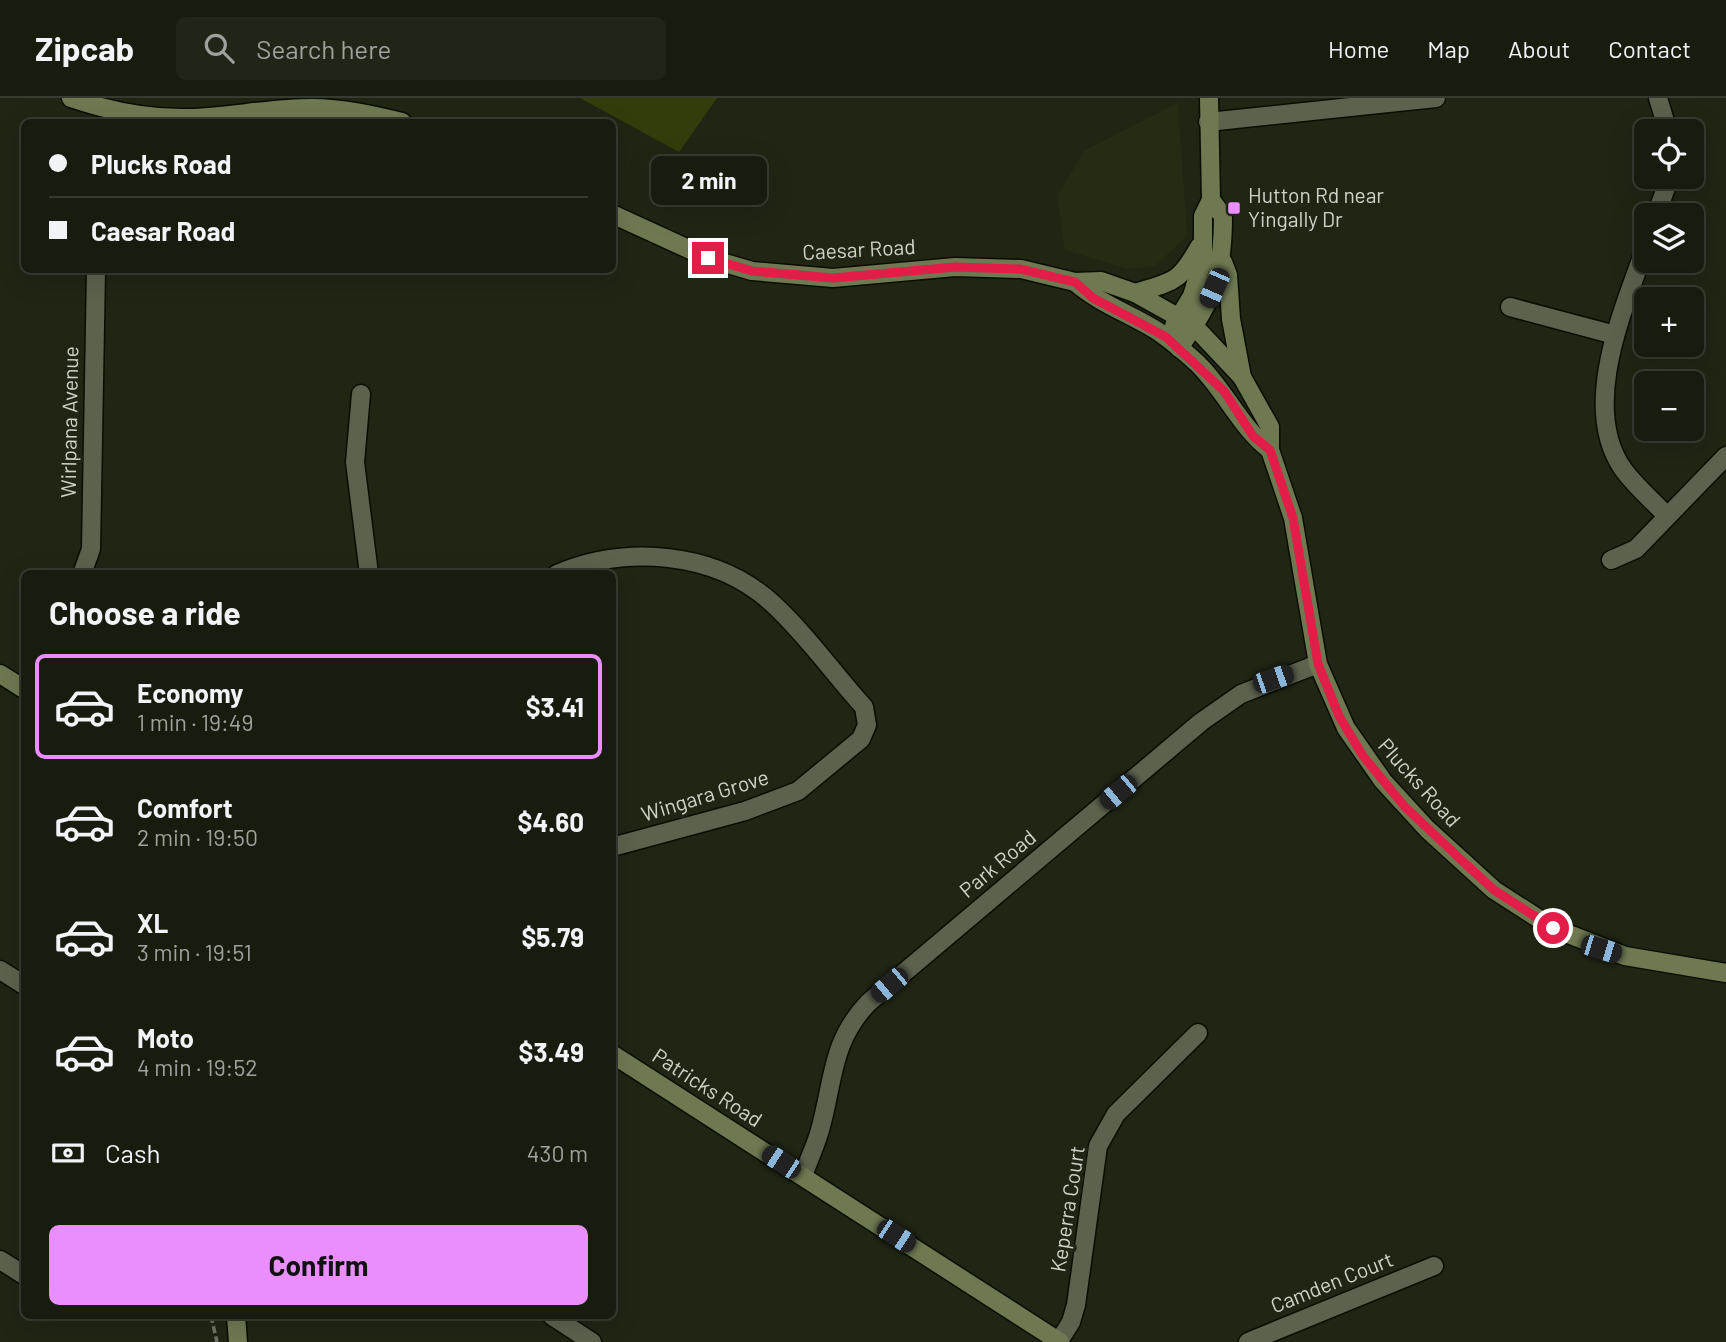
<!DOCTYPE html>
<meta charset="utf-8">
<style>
:root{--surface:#181c0f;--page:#212518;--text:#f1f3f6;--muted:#9fa19e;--line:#363a2f;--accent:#ea8dfd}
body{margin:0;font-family:Barlow,sans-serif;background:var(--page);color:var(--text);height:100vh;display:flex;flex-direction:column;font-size:26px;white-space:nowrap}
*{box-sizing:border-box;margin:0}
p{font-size:23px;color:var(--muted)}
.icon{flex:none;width:38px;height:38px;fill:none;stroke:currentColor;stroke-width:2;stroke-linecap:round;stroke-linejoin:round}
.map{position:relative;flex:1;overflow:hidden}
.panel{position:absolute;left:21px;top:472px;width:595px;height:749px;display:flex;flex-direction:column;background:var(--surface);border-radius:10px;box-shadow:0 7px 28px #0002,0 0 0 2px var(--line)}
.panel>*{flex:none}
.guide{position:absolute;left:21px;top:21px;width:595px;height:154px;border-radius:10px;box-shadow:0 7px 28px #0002,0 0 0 2px var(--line);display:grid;align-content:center;height:154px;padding:0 28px;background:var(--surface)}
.tools{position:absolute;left:1634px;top:21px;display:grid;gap:14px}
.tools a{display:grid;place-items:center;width:70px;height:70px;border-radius:10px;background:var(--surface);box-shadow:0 7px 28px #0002,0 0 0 2px var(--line);font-size:35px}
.end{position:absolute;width:32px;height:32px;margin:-16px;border:9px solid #e11d48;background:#fff;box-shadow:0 0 0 4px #fff}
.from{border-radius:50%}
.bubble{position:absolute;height:49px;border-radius:10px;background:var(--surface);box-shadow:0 7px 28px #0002,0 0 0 2px var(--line);font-size:23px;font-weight:700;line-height:49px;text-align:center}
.car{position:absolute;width:21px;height:42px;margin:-21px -10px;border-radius:9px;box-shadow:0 0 5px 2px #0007;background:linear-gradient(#222 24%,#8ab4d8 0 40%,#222 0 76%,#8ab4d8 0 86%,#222 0)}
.guide b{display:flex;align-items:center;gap:24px;height:66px;font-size:26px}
.guide b+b{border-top:2px solid var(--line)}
.guide i{width:18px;height:18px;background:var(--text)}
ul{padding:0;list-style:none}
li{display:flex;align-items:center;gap:21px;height:105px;margin:0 14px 10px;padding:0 14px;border:4px solid transparent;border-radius:10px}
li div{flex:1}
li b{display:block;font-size:26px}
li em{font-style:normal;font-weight:700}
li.on{border-color:var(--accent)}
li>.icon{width:63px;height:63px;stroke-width:1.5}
h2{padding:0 28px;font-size:32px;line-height:84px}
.pay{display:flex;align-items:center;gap:18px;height:77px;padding:0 28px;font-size:26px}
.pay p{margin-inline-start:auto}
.cta{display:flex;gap:14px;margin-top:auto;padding:14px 28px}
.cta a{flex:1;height:80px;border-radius:10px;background:var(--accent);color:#111;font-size:28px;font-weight:700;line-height:80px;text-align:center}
header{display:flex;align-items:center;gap:42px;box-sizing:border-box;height:98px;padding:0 35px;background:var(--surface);border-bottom:2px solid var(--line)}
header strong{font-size:33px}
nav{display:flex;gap:38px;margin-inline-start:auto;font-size:24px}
.search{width:490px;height:63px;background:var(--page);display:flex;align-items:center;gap:18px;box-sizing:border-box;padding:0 24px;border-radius:10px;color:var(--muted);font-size:26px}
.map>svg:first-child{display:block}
.built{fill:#252c14}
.green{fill:#323d0c}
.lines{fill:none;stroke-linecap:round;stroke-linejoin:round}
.street-casing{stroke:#0a0e02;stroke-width:21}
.secondary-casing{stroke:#0a0e02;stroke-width:21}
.path{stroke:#6f7365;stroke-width:3.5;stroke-dasharray:7 3.5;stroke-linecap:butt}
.street{stroke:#5c624e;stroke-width:18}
.secondary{stroke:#6e7952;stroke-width:18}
.route{stroke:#e11d48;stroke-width:9}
.poi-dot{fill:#ea8dfd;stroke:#202514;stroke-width:2.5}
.labels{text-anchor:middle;stroke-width:7;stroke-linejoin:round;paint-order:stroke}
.poi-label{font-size:21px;fill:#d0d3c8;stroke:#202514;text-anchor:start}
.street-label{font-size:21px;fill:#d0d3c8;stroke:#202514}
</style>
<header>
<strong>Zipcab</strong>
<div class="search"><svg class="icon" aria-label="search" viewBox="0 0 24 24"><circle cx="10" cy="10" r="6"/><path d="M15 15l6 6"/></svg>Search here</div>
<nav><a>Home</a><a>Map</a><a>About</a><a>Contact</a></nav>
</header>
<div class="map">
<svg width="1726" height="1244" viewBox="0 0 1726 1244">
<rect width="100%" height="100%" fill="#202514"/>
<path class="built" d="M1178,5L1187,138L1155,168L1128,171L1065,152L1057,98L1085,52Z"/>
<path class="green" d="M580,0H717L679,54Z"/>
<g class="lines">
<defs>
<g id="street">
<path d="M1658,0L1668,33"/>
<path d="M1208,24L1436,0"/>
<path d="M1656,117L1670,79"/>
<path d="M1647,145C1625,208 1579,308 1623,371C1635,388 1653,403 1667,418"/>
<path d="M1510,209L1615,237"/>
<path d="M361,296L355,364L369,476"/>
<path d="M1611,462L1636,451L1726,358"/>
<path d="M82,476L91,451L96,172"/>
<path d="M557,476C626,447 715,453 772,505C806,536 834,576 864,609L867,627L861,641L798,693L745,713L612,749"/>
<path d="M0,872L24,887"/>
<path d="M803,1078C808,1063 816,1047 820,1032C834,982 831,944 868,905L1201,624L1241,596L1318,566"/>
<path d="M0,1162L24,1177"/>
<path d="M552,1218L592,1244"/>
<path d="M1059,1243L1071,1224L1076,1207L1098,1048L1116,1016L1198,935"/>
<path d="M1248,1244L1434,1168"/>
</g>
<g id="secondary">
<path d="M71,0C109,13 148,21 188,20C229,19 270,10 312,10C342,10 373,17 402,24"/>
<path d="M612,116L708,160L752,173L833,180L955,169L1021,171L1075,184L1101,183L1135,195L1194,228L1242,279L1270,329V352L1293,420L1318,566L1346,630L1383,683L1427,731L1494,792L1553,830L1625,858L1726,875"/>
<path d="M1223,164L1228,177L1231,221L1242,279"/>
<path d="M1075,184C1100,206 1131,216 1159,234C1172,243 1185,254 1197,265C1225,292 1240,329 1270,352"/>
<path d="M1135,195C1174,183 1179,185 1199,149"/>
<path d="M1174,228L1192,198L1203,161V118L1211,102L1209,0"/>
<path d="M1179,250C1213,201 1223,179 1223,118L1211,102"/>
<path d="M0,576L24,591"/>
<path d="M612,956L1060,1244"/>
<path d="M236,1218L238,1244"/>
</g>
</defs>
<use href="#street" class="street-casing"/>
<use href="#secondary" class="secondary-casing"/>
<path class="path" d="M211,1218L217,1244"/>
<use href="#street" class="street"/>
<use href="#secondary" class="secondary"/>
</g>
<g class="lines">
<path class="route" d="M708,160L752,173L833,180L955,169L1021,171L1075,184L1093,200L1166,239L1224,293L1253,338L1270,352L1293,420L1318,566L1339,618L1363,658L1405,709L1470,770L1494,792L1553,830"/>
</g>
<rect class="poi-dot" x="1227" y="103" width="14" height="14" rx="3.5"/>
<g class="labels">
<g class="poi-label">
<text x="1248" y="105">Hutton Rd near<tspan x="1248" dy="24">Yingally Dr</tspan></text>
</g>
<g class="street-label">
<text transform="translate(859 152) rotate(-3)" y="7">Caesar Road</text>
<text transform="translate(70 324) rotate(-89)" y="7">Wirlpana Avenue</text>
<text transform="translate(1419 685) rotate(48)" y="7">Plucks Road</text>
<text transform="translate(705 698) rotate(-17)" y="7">Wingara Grove</text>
<text transform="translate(998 766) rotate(-40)" y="7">Park Road</text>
<text transform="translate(707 990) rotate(33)" y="7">Patricks Road</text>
<text transform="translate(1068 1111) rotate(-81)" y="7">Keperra Court</text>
<text transform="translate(1332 1185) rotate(-22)" y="7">Camden Court</text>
</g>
</g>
</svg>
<div class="tools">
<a><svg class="icon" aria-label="locate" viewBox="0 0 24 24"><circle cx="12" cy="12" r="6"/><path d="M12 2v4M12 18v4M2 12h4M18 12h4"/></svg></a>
<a><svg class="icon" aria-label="layers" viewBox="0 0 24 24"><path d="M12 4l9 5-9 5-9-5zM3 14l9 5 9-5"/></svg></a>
<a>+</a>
<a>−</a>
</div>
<i class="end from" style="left:1553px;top:830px"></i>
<i class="end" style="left:708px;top:160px"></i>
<div class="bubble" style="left:651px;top:58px;width:116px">2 min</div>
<i class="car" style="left:1214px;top:190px;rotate:204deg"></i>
<i class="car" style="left:1273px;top:581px;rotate:71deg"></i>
<i class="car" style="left:1118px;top:694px;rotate:230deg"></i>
<i class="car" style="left:1601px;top:851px;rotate:107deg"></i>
<i class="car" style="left:889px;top:887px;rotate:230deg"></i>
<i class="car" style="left:781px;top:1064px;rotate:303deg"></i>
<i class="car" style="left:896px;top:1138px;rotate:123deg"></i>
<div class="guide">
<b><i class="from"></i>Plucks Road</b>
<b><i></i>Caesar Road</b>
</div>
<section class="panel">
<h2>Choose a ride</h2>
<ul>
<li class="on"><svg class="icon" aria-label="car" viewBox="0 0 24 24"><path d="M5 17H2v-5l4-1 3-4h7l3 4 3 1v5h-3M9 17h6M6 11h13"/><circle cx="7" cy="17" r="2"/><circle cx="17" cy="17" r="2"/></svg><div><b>Economy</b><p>1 min · 19:49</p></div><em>$3.41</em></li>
<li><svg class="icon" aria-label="car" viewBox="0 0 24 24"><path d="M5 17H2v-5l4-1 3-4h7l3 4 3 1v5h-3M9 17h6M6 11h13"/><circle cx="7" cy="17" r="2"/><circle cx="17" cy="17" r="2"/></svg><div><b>Comfort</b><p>2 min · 19:50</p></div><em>$4.60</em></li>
<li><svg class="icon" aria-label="car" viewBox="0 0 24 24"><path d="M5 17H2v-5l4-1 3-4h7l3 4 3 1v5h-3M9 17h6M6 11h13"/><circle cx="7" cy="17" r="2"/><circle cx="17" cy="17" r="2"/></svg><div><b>XL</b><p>3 min · 19:51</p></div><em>$5.79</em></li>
<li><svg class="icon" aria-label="car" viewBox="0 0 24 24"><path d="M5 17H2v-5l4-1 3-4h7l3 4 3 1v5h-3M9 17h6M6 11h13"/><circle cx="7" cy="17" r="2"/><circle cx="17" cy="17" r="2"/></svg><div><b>Moto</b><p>4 min · 19:52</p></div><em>$3.49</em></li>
</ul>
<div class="pay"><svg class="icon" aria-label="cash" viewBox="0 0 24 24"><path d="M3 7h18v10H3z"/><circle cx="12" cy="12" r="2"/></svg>Cash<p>430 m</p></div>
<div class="cta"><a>Confirm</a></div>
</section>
</div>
